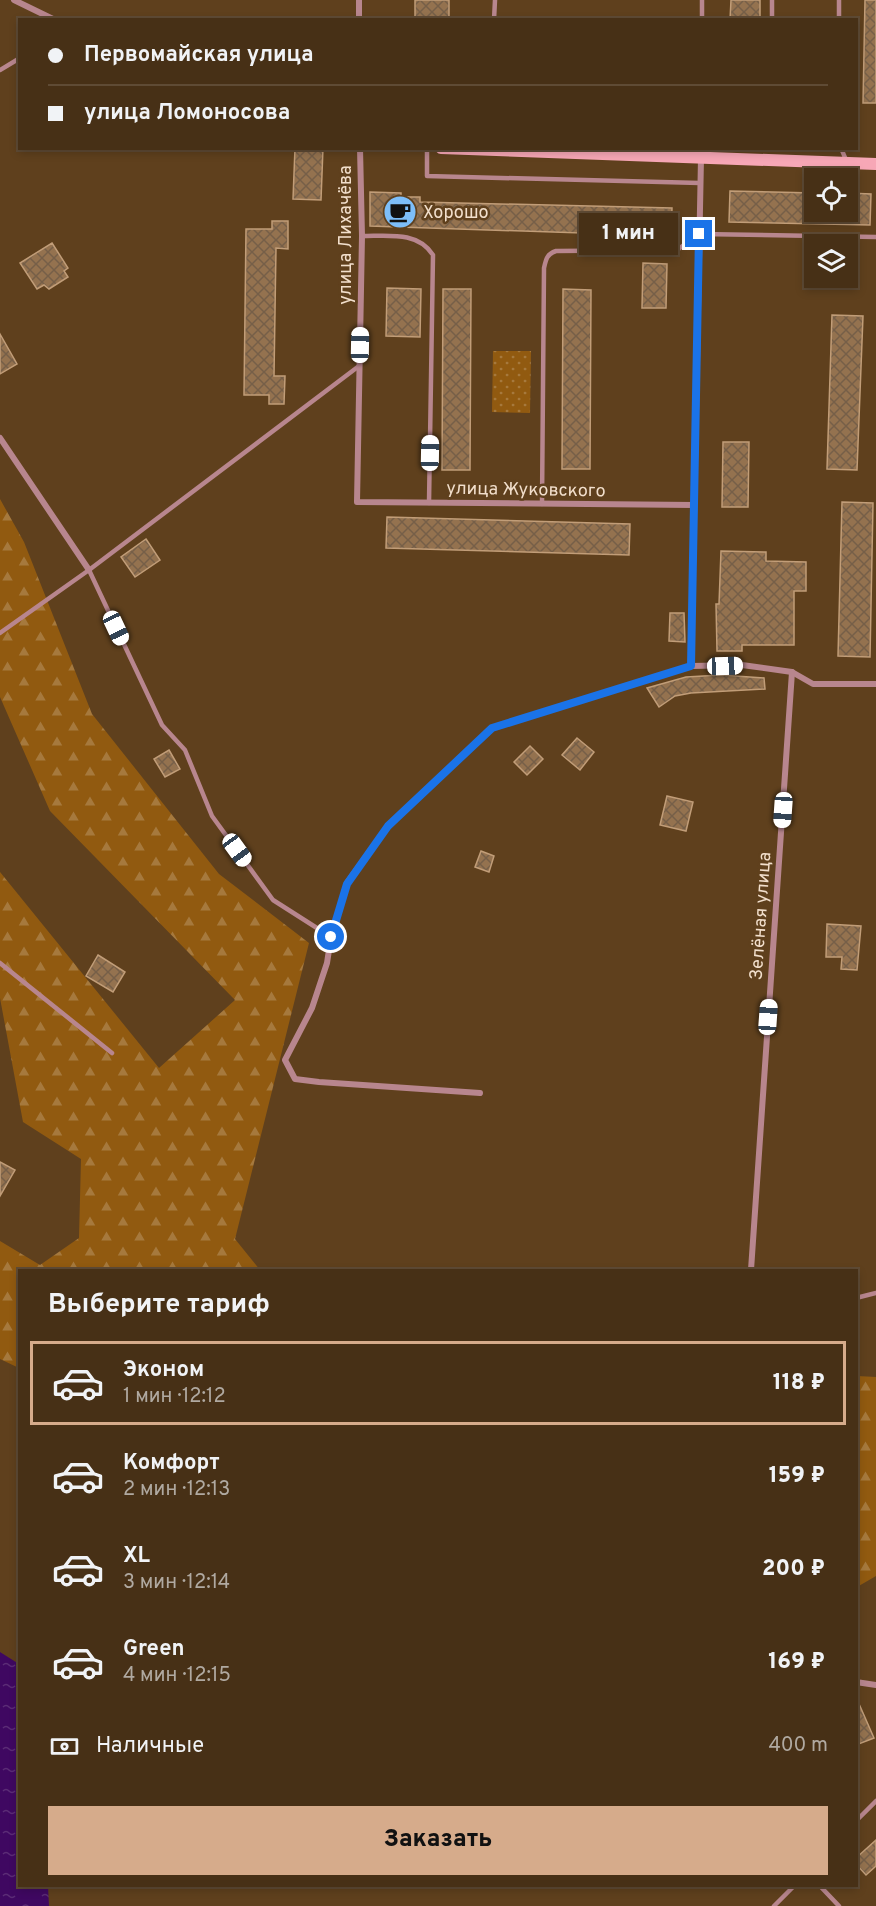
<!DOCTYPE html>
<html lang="ru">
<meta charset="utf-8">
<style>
:root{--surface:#473016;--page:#4e381f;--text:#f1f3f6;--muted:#b0a9a1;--line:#5f4b35;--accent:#d6ab8b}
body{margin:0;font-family:Overpass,sans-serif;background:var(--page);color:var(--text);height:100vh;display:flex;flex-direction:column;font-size:22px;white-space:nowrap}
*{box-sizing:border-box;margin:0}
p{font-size:20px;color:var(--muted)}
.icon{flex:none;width:33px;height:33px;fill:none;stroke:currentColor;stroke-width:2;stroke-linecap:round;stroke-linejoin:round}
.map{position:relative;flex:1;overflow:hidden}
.drawer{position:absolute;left:18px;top:1269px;width:840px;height:618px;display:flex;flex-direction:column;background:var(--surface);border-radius:0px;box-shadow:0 3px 9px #0003,0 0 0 2px var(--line)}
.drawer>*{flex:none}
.hud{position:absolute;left:18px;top:18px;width:840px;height:132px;border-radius:0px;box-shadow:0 3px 9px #0003,0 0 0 2px var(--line);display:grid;align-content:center;height:132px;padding:0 30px;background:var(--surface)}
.controls{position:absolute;left:804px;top:168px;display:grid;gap:12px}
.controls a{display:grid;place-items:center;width:54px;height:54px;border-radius:0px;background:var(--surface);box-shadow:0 3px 9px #0003,0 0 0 2px var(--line);font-size:30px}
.end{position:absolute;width:27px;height:27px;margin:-14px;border:8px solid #1a73e8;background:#fff;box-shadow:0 0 0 3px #fff}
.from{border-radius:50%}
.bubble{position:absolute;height:42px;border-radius:0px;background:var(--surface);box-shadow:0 3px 9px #0003,0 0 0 2px var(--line);font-size:20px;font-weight:800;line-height:42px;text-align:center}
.car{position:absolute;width:18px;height:36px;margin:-18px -9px;border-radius:8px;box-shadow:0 0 4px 2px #0007;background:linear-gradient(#fff 24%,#345 0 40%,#fff 0 76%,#345 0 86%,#fff 0)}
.hud b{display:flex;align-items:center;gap:21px;height:57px;font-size:22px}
.hud b+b{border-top:2px solid var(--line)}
.hud i{width:15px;height:15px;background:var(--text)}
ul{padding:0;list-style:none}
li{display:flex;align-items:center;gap:18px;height:84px;margin:0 12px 9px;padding:0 18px;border:3px solid transparent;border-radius:0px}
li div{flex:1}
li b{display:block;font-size:22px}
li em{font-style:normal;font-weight:800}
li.selected{border-color:var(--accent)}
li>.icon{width:54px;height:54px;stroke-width:1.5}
h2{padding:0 30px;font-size:27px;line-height:72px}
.pay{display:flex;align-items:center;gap:15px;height:66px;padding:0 30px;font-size:22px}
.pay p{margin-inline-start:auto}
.button{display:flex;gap:12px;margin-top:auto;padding:12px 30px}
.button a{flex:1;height:69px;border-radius:0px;background:var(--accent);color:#111;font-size:24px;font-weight:800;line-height:69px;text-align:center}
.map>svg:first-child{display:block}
.forest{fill:url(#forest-firs)}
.park{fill:url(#park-dots)}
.water{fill:url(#water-ripples)}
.building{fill:url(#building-cross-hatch);stroke:#c19d78;stroke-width:1.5}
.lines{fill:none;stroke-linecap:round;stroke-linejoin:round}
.lane{stroke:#b8868e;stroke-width:4.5}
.street{stroke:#b8868e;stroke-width:6}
.secondary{stroke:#f7a7b6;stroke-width:12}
.route{stroke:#1a73e8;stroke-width:8}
.labels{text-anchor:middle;stroke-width:5;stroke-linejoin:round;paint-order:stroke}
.poi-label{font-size:18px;fill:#f2dfcc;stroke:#5f401d;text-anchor:start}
.street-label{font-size:18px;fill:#f2dfcc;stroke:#5f401d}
</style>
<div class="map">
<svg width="876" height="1906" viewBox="0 0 876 1906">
<defs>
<pattern id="forest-firs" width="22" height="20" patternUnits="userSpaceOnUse" patternTransform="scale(1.5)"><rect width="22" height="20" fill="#915a10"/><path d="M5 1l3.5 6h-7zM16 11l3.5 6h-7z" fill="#a6793d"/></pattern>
<pattern id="park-dots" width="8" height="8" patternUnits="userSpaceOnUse" patternTransform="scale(1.5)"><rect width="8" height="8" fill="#915a10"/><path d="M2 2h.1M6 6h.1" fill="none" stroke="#a6793d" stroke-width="1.8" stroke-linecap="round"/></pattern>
<pattern id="water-ripples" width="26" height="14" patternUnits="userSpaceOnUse" patternTransform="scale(1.5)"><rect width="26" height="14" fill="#3f0861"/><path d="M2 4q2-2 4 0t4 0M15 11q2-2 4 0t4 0" fill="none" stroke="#5b2c76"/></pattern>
<pattern id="building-cross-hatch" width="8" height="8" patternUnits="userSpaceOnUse" patternTransform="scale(1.5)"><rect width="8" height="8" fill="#94724f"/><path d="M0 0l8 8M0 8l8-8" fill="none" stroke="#765f48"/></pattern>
</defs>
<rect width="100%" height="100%" fill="#5f401d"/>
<g class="forest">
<path d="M0,499L24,542L92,714L219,874L309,943L235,1239L260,1270H20L19,1368L0,1359V1241L40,1265L79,1238L81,1159L23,1122L0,998V872L159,1068L235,1000L50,811L0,697Z"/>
<path d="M857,1376L876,1377V1576L857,1587Z"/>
</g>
<path class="park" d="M493,351H531L530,413L492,412Z"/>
<path class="water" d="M0,1652L19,1664L20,1886H48L49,1906H0Z"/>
<g class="building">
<rect x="415" y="0" width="34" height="20"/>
<path d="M731,0H760V20H730Z"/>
<path d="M865,0H876V103H863Z"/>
<path d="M295,148H323L321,200L293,199Z"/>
<path d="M730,191L814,193V212H848V193L871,194L870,225L729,222Z"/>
<path d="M370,192L401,193V197H420V202L672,208L671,236L370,226Z"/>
<path d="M272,221H288V249L276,248L274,376H285L284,404H269V395H244L246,229H272Z"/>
<path d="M52,243L68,268L64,271L68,277L49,289L44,285L37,289L20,263Z"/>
<path d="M643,263L667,264L666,308H642Z"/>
<path d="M387,288L421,289L420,337L386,336Z"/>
<path d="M443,289H471L470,470H442Z"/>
<path d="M563,289L591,290L590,469H562Z"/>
<path d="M832,315L863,316L857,470L827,469Z"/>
<path d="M0,334L17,364L0,374Z"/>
<path d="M723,442H749L748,507H722Z"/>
<path d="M842,502L873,503L870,657L838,656Z"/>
<path d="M387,517L630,524L629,555L386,548Z"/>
<path d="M146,539L160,560L135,577L121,557Z"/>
<path d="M721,551L766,552V561L806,562V591H794V645H742V651H717L716,604H719Z"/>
<path d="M670,613H684L685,642L669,641Z"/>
<path d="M721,675L764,678L765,689L691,693L675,696L659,707L647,688L686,677Z"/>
<path d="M577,738L594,752L580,770L562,755Z"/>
<path d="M530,746L543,759L527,775L514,762Z"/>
<path d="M169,750L180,769L165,777L154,759Z"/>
<path d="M667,796L693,802L686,831L660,825Z"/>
<path d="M481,851L494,856L489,872L475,867Z"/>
<path d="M827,924L861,926L857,970L841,969L842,957H826Z"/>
<path d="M98,955L125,972L113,992L86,976Z"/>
<path d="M0,1162L15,1170L0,1196Z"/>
<path d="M856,1697L874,1738L856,1745Z"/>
<path d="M876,1840V1866L866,1875L856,1864V1858Z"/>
</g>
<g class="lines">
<g class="lane">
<path d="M494,20L495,0"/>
<path d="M702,20V0"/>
<path d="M772,20V0"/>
<path d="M839,20V0"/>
<path d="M0,70L20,58"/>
<path d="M427,148V176L700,183"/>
<path d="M841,148L846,160"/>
<path d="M362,236C388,236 418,231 433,255L429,503"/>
<path d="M542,504L544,268C546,259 547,254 556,251L677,250L699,234L876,237"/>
<path d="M89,570L162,725L185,750L212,816L273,900L331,937"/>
<path d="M0,633L89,570L359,366"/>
<path d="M0,963L112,1053"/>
<path d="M856,1298L876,1293"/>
<path d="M856,1821L876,1801"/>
<path d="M820,1886L839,1906"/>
<path d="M774,1906L794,1886"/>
</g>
<g class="street">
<path d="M14,0L55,20"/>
<path d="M359,20V0"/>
<path d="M360,148L362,236L357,502L694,505"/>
<path d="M0,438L89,570"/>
<path d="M691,666L701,158"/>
<path d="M480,1093L319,1082L295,1079L285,1060L312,1008L327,963L331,937L347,883L388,826L492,728L691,666L742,665L792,672L813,684H876"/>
<path d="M751,1270L792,672"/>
<path d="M856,1682L876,1685"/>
</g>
<path class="secondary" d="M441,148L876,164"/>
</g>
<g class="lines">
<path class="route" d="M331,937L347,884L388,826L492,728L691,666L699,234"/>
</g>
<defs>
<symbol id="cafe-disc" viewBox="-11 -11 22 22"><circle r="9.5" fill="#7dbef9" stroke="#5f401d"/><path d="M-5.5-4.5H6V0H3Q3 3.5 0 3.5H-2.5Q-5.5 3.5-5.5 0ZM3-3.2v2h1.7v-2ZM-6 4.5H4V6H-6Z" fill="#111"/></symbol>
</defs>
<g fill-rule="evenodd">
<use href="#cafe-disc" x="381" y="193" width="38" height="38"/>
</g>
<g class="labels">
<g class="poi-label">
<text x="423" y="218">Хорошо</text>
</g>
<g class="street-label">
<text transform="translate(345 235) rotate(-90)" y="6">улица Лихачёва</text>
<text transform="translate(526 489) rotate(1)" y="6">улица Жуковского</text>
<text transform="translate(760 916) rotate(-86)" y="6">Зелёная улица</text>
</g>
</g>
</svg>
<div class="controls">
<a><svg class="icon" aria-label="locate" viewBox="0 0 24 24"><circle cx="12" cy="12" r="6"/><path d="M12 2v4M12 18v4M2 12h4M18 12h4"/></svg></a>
<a><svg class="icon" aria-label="layers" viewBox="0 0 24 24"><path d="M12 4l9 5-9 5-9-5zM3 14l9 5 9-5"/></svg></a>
</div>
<i class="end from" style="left:331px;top:937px"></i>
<i class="end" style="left:699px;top:234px"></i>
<div class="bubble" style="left:579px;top:213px;width:99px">1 мин</div>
<i class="car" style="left:360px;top:345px;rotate:1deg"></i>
<i class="car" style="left:430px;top:453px;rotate:1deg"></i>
<i class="car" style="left:116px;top:628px;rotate:155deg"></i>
<i class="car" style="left:725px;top:666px;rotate:88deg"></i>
<i class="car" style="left:783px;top:810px;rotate:184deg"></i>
<i class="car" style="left:237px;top:850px;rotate:144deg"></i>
<i class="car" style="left:768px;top:1017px;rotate:4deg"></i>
<div class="hud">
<b><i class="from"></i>Первомайская улица</b>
<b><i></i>улица Ломоносова</b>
</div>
<section class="drawer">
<h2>Выберите тариф</h2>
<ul>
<li class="selected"><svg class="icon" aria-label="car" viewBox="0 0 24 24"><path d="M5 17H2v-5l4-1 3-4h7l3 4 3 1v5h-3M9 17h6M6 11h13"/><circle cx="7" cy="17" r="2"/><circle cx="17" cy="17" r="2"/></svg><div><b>Эконом</b><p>1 мин · 12:12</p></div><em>118 ₽</em></li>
<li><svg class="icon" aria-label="car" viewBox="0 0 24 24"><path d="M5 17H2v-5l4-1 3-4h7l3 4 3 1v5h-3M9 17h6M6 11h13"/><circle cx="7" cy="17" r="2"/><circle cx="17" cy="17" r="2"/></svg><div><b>Комфорт</b><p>2 мин · 12:13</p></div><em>159 ₽</em></li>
<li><svg class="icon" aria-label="car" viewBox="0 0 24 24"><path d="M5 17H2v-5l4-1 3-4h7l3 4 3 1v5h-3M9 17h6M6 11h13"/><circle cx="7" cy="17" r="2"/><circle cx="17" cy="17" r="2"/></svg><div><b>XL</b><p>3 мин · 12:14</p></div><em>200 ₽</em></li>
<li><svg class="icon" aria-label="car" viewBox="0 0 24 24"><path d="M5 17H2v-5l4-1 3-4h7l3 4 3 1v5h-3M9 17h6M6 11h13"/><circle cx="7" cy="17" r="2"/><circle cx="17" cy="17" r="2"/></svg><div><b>Green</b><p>4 мин · 12:15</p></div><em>169 ₽</em></li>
</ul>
<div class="pay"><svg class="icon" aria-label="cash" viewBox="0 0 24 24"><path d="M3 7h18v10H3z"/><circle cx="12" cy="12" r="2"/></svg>Наличные<p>400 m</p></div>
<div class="button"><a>Заказать</a></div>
</section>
</div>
